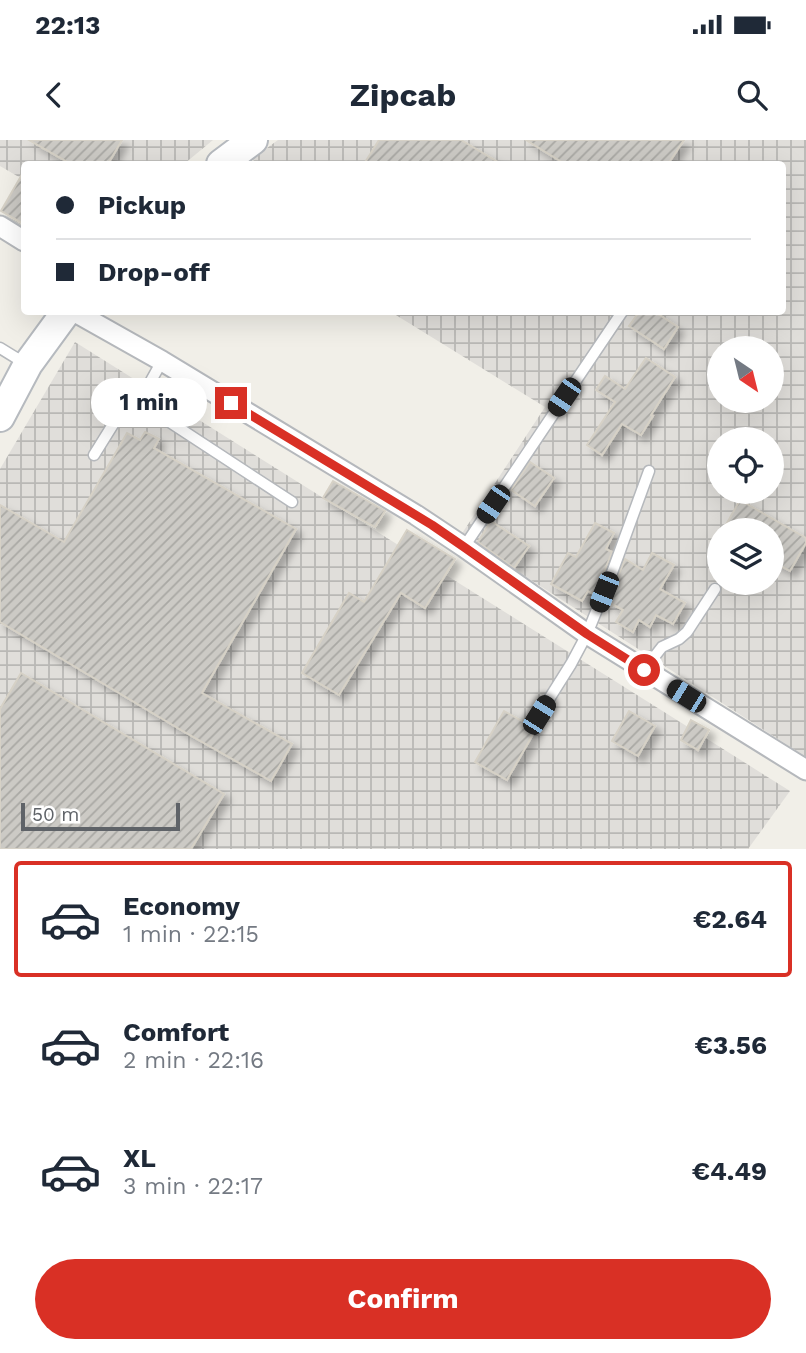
<!DOCTYPE html>
<meta charset="utf-8">
<style>
:root{--surface:#fff;--page:#f6f6f7;--text:#1f2937;--muted:#747a83;--line:#e0e1e3;--accent:#d93025}
body{margin:0;font-family:"Work Sans",sans-serif;background:var(--page);color:var(--text);height:100vh;display:flex;flex-direction:column;font-size:26px;white-space:nowrap}
*{box-sizing:border-box;margin:0}
p{font-size:23px;color:var(--muted)}
.icon{flex:none;width:38px;height:38px;fill:none;stroke:currentColor;stroke-width:2;stroke-linecap:round;stroke-linejoin:round}
.map{position:relative;height:709px;overflow:hidden}
.side{display:flex;flex-direction:column;background:var(--surface);flex:1}
.side>*{flex:none}
.hud{position:absolute;left:21px;top:21px;width:765px;height:154px;border-radius:7px;box-shadow:0 7px 28px #0002;display:grid;align-content:center;height:154px;padding:0 35px;background:var(--surface)}
.needle{width:46px;rotate:145deg}
.tools{position:absolute;left:707px;top:196px;display:grid;gap:14px}
.tools a{display:grid;place-items:center;width:77px;height:77px;border-radius:50%;background:var(--surface);box-shadow:0 7px 28px #0002;font-size:35px}
.scale{position:absolute;left:21px;bottom:18px;width:159px;box-sizing:border-box;padding-left:7px;border:4px solid #5f6368;border-top:0;font-size:19px;line-height:24px;white-space:nowrap;color:#5f6368;-webkit-text-stroke:5px #fff;paint-order:stroke}
.end{position:absolute;width:32px;height:32px;margin:-16px;border:9px solid #d93025;background:#fff;box-shadow:0 0 0 4px #fff}
.from{border-radius:50%}
.bubble{position:absolute;height:49px;border-radius:24px;background:var(--surface);box-shadow:0 7px 28px #0002;font-size:23px;font-weight:700;line-height:49px;text-align:center}
.car{position:absolute;width:21px;height:42px;margin:-21px -10px;border-radius:9px;box-shadow:0 0 5px 2px #0007;background:linear-gradient(#222 24%,#8ab4d8 0 40%,#222 0 76%,#8ab4d8 0 86%,#222 0)}
.hud b{display:flex;align-items:center;gap:24px;height:66px;font-size:26px}
.hud b+b{border-top:2px solid var(--line)}
.hud i{width:18px;height:18px;background:var(--text)}
ul{padding:12px 0 0;list-style:none}
li{display:flex;align-items:center;gap:21px;height:116px;margin:0 14px 10px;padding:0 21px;border:4px solid transparent;border-radius:7px}
li div{flex:1}
li b{display:block;font-size:26px}
li em{font-style:normal;font-weight:700}
li.selected{border-color:var(--accent)}
li>.icon{width:63px;height:63px;stroke-width:1.5}
.cta{display:flex;gap:14px;margin-top:auto;padding:14px 35px}
.cta a{flex:1;height:80px;border-radius:42px;background:var(--accent);color:#fff;font-size:28px;font-weight:700;line-height:80px;text-align:center}
.status{display:flex;justify-content:space-between;align-items:center;height:49px;padding:0 35px;background:var(--surface);direction:ltr}
.status svg{height:19px;fill:currentColor}
header{display:flex;justify-content:space-between;align-items:center;height:91px;padding:0 35px;background:var(--surface);font-size:32px;font-weight:700}
.map>svg:first-child{display:block}
.industrial{fill:url(#industrial-grid);fill-rule:evenodd}
.building{fill:url(#building-hatch);stroke:#d6d1c6;stroke-width:2;filter:url(#shadow)}
.lines{fill:none;stroke-linecap:round;stroke-linejoin:round}
.lane-casing{stroke:#b5b8bc;stroke-width:13}
.street-casing{stroke:#b5b8bc;stroke-width:23}
.secondary-casing{stroke:#b6babf;stroke-width:32}
.lane{stroke:#fff;stroke-width:10}
.street{stroke:#fff;stroke-width:19}
.secondary{stroke:#fff;stroke-width:28}
.route{stroke:#d93025;stroke-width:9}
</style>
<div class="status"><b>22:13</b><svg viewBox="0 0 49 12"><path d="M0 12V9h3v3zM5 12V6h3v6zM10 12V3h3v9zM15 12V0h3v12zM26 1h20v11H26zM47 4h2v5h-2z"/></svg></div>
<header><svg class="icon" aria-label="back" viewBox="0 0 24 24"><path d="M15 5l-7 7 7 7"/></svg>Zipcab<svg class="icon" aria-label="search" viewBox="0 0 24 24"><circle cx="10" cy="10" r="6"/><path d="M15 15l6 6"/></svg></header>
<div class="map">
<svg width="806" height="709" viewBox="0 0 806 709">
<defs>
<pattern id="industrial-grid" width="8" height="8" patternUnits="userSpaceOnUse" patternTransform="scale(1.75)"><rect width="8" height="8" fill="#e0deda"/><path d="M0 4h8M4 0v8" fill="none" stroke="#b9b8b5"/></pattern>
<pattern id="building-hatch" width="6" height="6" patternUnits="userSpaceOnUse" patternTransform="scale(1.75)"><rect width="6" height="6" fill="#cccac5"/><path d="M-1 1l2-2M0 6l6-6M5 7l2-2" fill="none" stroke="#a9a8a4"/></pattern>
<filter id="shadow"><feDropShadow dx="6" dy="6" stdDeviation="3.5" flood-color="#0004"/></filter>
</defs>
<rect width="100%" height="100%" fill="#f1efe8"/>
<g class="industrial">
<path d="M0,0H213L184,24H24V40L0,26Z"/>
<path d="M278,0H806V617L461,395L545,267L391,172H782V24H257L252,19ZM719,208H772V261H719ZM719,299H772V352H719ZM719,390H772V443H719Z"/>
<path d="M75,202L790,651L748,709H0V329Z"/>
</g>
<g class="building">
<path d="M29,0H122L108,24H71Z"/>
<path d="M379,0H461L501,24H364Z"/>
<path d="M526,0H684L668,24H565Z"/>
<path d="M24,31V84L1,71Z"/>
<path d="M639,172H655L678,187L664,209L629,186Z"/>
<path d="M646,218L675,237L651,275L653,276L641,295L622,284L602,315L587,305L615,262L596,250L605,236L625,249Z"/>
<path d="M145,292L159,299L154,308L296,389L202,553L292,604L271,641L181,590L0,482V365L64,402L127,293L140,300Z"/>
<path d="M530,322L554,338L535,366L511,350Z"/>
<path d="M333,341L385,371L375,387L323,358Z"/>
<path d="M740,360L806,398V403L790,431L772,421V390H723Z"/>
<path d="M491,381L529,406L514,428L478,402Z"/>
<path d="M595,383L614,393L606,409L612,412L595,455L588,451L582,461L551,444L568,413L576,417Z"/>
<path d="M407,390L455,419L425,468L401,453L339,555L302,533L349,453L364,462Z"/>
<path d="M652,413L674,425L660,449L685,463L673,484L656,475L650,487L639,480L633,492L616,482L623,470L608,462L625,419L643,430Z"/>
<path d="M21,533L224,654L191,709H0V569Z"/>
<path d="M504,571L536,589L507,640L475,622Z"/>
<path d="M629,571L655,586L638,616L612,601Z"/>
<path d="M691,580L709,590L698,610L681,600Z"/>
</g>
<g class="lines">
<defs>
<g id="lane">
<path d="M0,208L26,224"/>
<path d="M137,266L162,221"/>
<path d="M94,315L122,270L137,266L159,275L292,362"/>
<path d="M464,407L622,172"/>
<path d="M644,530L662,507L679,499L687,492L715,449"/>
<path d="M539,575L571,524L587,494L613,430L649,331"/>
</g>
<g id="street">
<path d="M0,86L24,101"/>
<path d="M75,172L162,221L416,375L464,407L587,494L806,630"/>
</g>
<g id="secondary">
<path d="M221,24L253,0"/>
<path d="M0,277L28,224L66,172"/>
</g>
</defs>
<use href="#lane" class="lane-casing"/>
<use href="#street" class="street-casing"/>
<use href="#secondary" class="secondary-casing"/>
<use href="#lane" class="lane"/>
<use href="#street" class="street"/>
<use href="#secondary" class="secondary"/>
</g>
<g class="lines">
<path class="route" d="M231,263L432,385L464,407L587,494L644,530"/>
</g>
</svg>
<div class="tools">
<a><svg class="needle" viewBox="-14 -14 28 28"><path d="M0-13l5 13h-10z" fill="#e53935"/><path d="M0 13l5-13h-10z" fill="#747a83"/></svg></a>
<a><svg class="icon" aria-label="locate" viewBox="0 0 24 24"><circle cx="12" cy="12" r="6"/><path d="M12 2v4M12 18v4M2 12h4M18 12h4"/></svg></a>
<a><svg class="icon" aria-label="layers" viewBox="0 0 24 24"><path d="M12 4l9 5-9 5-9-5zM3 14l9 5 9-5"/></svg></a>
</div>
<div class="scale">50 m</div>
<i class="end from" style="left:644px;top:530px"></i>
<i class="end" style="left:231px;top:263px"></i>
<div class="bubble" style="left:91px;top:238px;width:116px">1 min</div>
<i class="car" style="left:564px;top:257px;rotate:214deg"></i>
<i class="car" style="left:493px;top:364px;rotate:214deg"></i>
<i class="car" style="left:604px;top:452px;rotate:202deg"></i>
<i class="car" style="left:686px;top:556px;rotate:302deg"></i>
<i class="car" style="left:539px;top:575px;rotate:32deg"></i>
<div class="hud">
<b><i class="from"></i>Pickup</b>
<b><i></i>Drop-off</b>
</div>
</div>
<section class="side">
<ul>
<li class="selected"><svg class="icon" aria-label="car" viewBox="0 0 24 24"><path d="M5 17H2v-5l4-1 3-4h7l3 4 3 1v5h-3M9 17h6M6 11h13"/><circle cx="7" cy="17" r="2"/><circle cx="17" cy="17" r="2"/></svg><div><b>Economy</b><p>1 min · 22:15</p></div><em>€2.64</em></li>
<li><svg class="icon" aria-label="car" viewBox="0 0 24 24"><path d="M5 17H2v-5l4-1 3-4h7l3 4 3 1v5h-3M9 17h6M6 11h13"/><circle cx="7" cy="17" r="2"/><circle cx="17" cy="17" r="2"/></svg><div><b>Comfort</b><p>2 min · 22:16</p></div><em>€3.56</em></li>
<li><svg class="icon" aria-label="car" viewBox="0 0 24 24"><path d="M5 17H2v-5l4-1 3-4h7l3 4 3 1v5h-3M9 17h6M6 11h13"/><circle cx="7" cy="17" r="2"/><circle cx="17" cy="17" r="2"/></svg><div><b>XL</b><p>3 min · 22:17</p></div><em>€4.49</em></li>
</ul>
<div class="cta"><a>Confirm</a></div>
</section>
